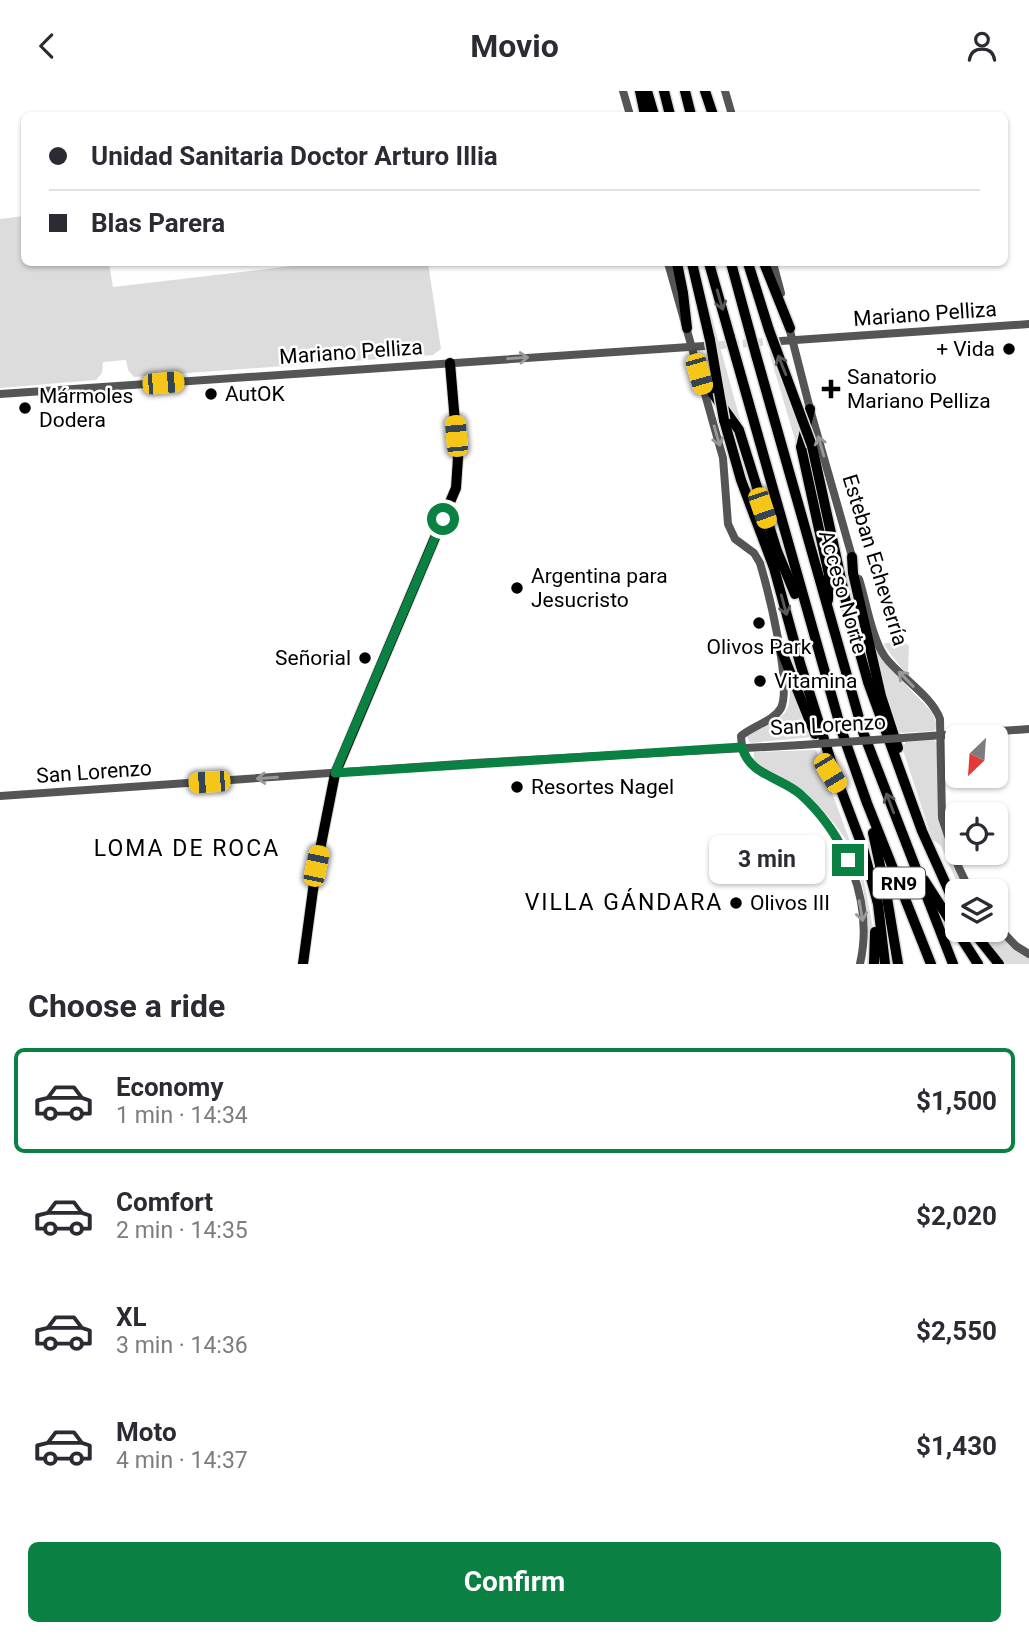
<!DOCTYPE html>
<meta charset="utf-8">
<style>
:root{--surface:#fff;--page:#f7f7f7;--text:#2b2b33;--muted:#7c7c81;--line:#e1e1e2;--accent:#0b8043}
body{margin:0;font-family:Roboto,sans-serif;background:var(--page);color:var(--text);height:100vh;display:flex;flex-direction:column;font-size:26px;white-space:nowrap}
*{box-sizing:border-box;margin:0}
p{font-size:23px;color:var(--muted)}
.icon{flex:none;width:38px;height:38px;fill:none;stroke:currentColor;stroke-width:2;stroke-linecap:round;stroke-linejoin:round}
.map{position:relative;height:873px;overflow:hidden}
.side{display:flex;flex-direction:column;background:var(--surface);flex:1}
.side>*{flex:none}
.guide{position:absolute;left:21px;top:21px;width:987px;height:154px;border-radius:10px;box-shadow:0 2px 5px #0004;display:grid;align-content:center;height:154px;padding:0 28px;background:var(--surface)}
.needle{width:46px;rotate:205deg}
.fabs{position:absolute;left:945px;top:634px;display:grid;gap:14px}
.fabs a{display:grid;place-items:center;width:63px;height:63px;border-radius:10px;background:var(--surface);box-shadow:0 2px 5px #0004;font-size:35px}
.end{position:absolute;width:32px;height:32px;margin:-16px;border:9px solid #0b8043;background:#fff;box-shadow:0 0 0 4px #fff}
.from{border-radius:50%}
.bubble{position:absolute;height:49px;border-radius:10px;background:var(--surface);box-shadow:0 2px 5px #0004;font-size:23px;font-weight:700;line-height:49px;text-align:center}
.car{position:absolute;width:21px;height:42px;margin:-21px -10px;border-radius:9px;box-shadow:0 0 5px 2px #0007;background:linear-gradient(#f5c518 24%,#345 0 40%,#f5c518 0 76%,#345 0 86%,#f5c518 0)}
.guide b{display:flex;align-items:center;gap:24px;height:66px;font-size:26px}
.guide b+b{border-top:2px solid var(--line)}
.guide i{width:18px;height:18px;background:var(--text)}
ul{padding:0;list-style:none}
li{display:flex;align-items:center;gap:21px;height:105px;margin:0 14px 10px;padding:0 14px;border:4px solid transparent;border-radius:10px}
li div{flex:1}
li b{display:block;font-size:26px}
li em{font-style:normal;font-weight:700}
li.active{border-color:var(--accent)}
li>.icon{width:63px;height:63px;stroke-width:1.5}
h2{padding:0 28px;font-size:32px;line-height:84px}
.cta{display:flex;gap:14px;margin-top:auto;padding:14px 28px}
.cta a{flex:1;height:80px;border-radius:10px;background:var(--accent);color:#fff;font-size:28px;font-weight:700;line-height:80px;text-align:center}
header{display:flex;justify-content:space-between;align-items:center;height:91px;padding:0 28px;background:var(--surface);font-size:32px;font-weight:700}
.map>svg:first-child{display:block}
.green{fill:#dcdcdc}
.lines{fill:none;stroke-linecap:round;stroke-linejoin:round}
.minor-tunnel{stroke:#d9d9d9;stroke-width:8;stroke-dasharray:8 4;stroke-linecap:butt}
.major-casing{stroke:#dbdbdb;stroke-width:12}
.highway-casing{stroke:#dbdbdb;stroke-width:13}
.minor{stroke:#555;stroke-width:8}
.major{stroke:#000;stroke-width:10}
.highway{stroke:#000;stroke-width:10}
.highway-bridge-casing{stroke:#dbdbdb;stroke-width:13;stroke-linecap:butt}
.minor-bridge{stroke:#555;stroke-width:8}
.highway-bridge{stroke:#000;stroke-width:10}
.oneway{stroke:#595959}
.oneway2{stroke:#999}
.route{stroke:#0b8043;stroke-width:9}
.poi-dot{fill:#000;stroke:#fff;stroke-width:2.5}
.labels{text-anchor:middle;stroke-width:5;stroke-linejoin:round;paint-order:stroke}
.shield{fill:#fff;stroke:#4c4c4c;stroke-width:2}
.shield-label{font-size:19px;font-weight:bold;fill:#000}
.street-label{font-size:21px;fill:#000;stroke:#fff}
.poi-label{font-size:21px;fill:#000;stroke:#fff;text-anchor:start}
.neighbourhood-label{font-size:23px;letter-spacing:2px;fill:#000;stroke:#fff}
</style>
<header><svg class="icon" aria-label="back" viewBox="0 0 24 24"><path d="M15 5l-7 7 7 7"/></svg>Movio<svg class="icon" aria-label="person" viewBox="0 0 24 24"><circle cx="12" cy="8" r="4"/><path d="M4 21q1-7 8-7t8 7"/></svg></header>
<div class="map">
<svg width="1029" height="873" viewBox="0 0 1029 873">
<rect width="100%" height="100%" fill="#fff"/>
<g class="green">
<path d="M24,125V172H109L113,196L317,172H428L441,258L433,264L134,286L128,279L126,269L103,271L102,282L96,289L0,297V128Z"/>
<path d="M697,172L753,375L727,315L709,218Z"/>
<path d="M769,261L772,262L800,331L796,352Z"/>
<path d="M868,530L877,560L882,569L932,621L938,636L934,640L898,642L884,599Z"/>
<path d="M904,551L909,555L908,582L906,583L884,554L885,552Z"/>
<path d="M788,580L812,646L750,652L746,644C786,623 794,629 788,580Z"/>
<path d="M934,649L939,654L940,729L947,753L966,800H961L941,755L932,748L901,653H905V651Z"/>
<path d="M816,659L863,785L873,837L872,873H867C871,832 865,783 844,746C837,734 815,711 804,701C789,689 767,684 753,670L754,661Z"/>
<path d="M978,838H996L1013,858L1029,867V873H1006L988,855Z"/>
</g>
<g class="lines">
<path class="minor-tunnel" d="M707,255L778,250"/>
<defs>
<path id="major" d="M303,873L315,784L335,683L456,397L458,367L450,272"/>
<g id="highway">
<path d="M640,0L645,24"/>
<path d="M647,0L654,24"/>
<path d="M664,0L670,24"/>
<path d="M685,0L691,24"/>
<path d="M705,0L713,24"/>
<path d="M677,172L683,202L687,237"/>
<path d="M692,172L710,249"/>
<path d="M709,172L730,246"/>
<path d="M731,172L750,242"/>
<path d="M748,172L769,239"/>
<path d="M764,172L790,237"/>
<path d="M756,264L863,641L953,873"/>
<path d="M713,266L719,301"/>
<path d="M736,267L841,638L867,712L931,873"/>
<path d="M699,283L739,339L777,460L795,503"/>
<path d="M810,318L801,356L829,484L828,509"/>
<path d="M724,329L741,389L774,477L800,572L835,683L863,757L878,813L885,873"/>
<path d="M812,355L848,520L868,591L922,740L957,818"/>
<path d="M852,466L853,482L881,605L898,657"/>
<path d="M780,556L815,643"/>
<path d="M873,742L887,807L898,873"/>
<path d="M924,789L978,873"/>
<path d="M971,838L999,873"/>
<path d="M874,873L875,841"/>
</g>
</defs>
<use href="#major" class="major-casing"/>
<use href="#highway" class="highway-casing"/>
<g class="minor">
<path d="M623,0L630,24"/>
<path d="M725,0L732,24"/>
<path d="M668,172L723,367L728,433L735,448L754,462L760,472C768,499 792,593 781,617C774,630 752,635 741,645C742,683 776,683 799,702C846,742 874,812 860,873"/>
<path d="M773,172L781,202"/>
<path d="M788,232L810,318L853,469"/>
<path d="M781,250L1029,233"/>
<path d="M0,303L704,255"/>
<path d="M859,488C866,510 872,548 885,566C900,586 932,605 940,628L942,727L959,777L970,800"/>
<path d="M902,647L1029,638"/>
<path d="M0,705L474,672L801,654"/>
<path d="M996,834L1016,855L1029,863"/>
</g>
<use href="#major" class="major"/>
<use href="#highway" class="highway"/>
<defs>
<g id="highway-bridge">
<path d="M769,239L812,355"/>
<path d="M750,242L756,264"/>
<path d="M730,246L736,267"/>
<path d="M710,249L713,266"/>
<path d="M719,301L724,329"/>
</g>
</defs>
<use href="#highway-bridge" class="highway-bridge-casing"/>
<path class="minor-bridge" d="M801,654L902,647"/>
<use href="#highway-bridge" class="highway-bridge"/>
</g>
<defs><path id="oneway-shaft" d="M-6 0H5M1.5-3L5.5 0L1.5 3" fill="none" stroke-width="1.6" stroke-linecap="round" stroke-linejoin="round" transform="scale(1.75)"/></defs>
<g class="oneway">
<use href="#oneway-shaft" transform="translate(720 209) rotate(74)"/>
<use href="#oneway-shaft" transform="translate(782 274) rotate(-112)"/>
<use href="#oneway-shaft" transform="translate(784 514) rotate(75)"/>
<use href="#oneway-shaft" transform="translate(890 712) rotate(-111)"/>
</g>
<g class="oneway2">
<use href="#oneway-shaft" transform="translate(518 267) rotate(-4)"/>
<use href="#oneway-shaft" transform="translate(717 345) rotate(74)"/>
<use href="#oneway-shaft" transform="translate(821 355) rotate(-106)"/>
<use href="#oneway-shaft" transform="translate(906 588) rotate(-134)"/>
<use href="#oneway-shaft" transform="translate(267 687) rotate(176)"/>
<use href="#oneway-shaft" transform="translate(861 820) rotate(80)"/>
</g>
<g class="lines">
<path class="route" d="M443,428L335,682L742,656C749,684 780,686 800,703C820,721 837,745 848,769"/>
</g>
<g class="poi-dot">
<circle cx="1009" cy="258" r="7"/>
<path d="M827.5 287.5h7v7h7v7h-7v7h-7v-7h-7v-7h7z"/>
<circle cx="211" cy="303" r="7"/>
<circle cx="25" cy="317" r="7"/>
<circle cx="517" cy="497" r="7"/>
<circle cx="759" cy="532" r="7"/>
<circle cx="365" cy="567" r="7"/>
<circle cx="760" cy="590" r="7"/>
<circle cx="517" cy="696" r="7"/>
<circle cx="736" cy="812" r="7"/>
</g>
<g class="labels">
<rect class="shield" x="873" y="776.5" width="52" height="31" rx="5"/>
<g class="shield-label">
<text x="899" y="799">RN9</text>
</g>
<g class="street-label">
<text transform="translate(925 223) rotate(-4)" y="7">Mariano Pelliza</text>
<text transform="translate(351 261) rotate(-4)" y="7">Mariano Pelliza</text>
<text transform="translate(875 469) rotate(73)" y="7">Esteban Echeverría</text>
<text transform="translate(843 501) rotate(74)" y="7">Acceso Norte</text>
<text transform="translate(828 634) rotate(-3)" y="7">San Lorenzo</text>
<text transform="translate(94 681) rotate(-4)" y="7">San Lorenzo</text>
</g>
<g class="poi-label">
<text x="995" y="265" text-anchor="end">+ Vida</text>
<text x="847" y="293">Sanatorio<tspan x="847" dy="24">Mariano Pelliza</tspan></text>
<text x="225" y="310">AutOK</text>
<text x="39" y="312">Mármoles<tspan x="39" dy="24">Dodera</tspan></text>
<text x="531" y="492">Argentina para<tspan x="531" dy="24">Jesucristo</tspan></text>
<text x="759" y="563" text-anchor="middle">Olivos Park</text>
<text x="351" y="574" text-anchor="end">Señorial</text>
<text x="774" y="597">Vitamina</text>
<text x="531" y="703">Resortes Nagel</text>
<text x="750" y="819">Olivos III</text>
</g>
<g class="neighbourhood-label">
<text x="187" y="765">LOMA DE ROCA</text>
<text x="624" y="819">VILLA GÁNDARA</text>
</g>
</g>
</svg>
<div class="fabs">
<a><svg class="needle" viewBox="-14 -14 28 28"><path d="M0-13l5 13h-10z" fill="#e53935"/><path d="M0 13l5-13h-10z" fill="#7c7c81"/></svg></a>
<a><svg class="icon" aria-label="locate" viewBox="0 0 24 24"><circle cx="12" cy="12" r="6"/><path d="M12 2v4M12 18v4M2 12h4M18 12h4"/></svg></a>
<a><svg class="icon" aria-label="layers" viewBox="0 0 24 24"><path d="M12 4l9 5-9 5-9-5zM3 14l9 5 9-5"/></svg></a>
</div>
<i class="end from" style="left:443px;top:428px"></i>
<i class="end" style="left:848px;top:769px"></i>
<div class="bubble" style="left:709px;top:744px;width:116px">3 min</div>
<i class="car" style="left:699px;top:283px;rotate:164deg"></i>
<i class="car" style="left:163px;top:292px;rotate:85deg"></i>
<i class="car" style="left:456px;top:345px;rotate:355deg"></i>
<i class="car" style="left:762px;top:417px;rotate:161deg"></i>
<i class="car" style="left:830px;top:682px;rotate:149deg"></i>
<i class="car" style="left:209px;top:691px;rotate:266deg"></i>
<i class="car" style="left:316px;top:775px;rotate:12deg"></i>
<div class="guide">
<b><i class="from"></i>Unidad Sanitaria Doctor Arturo Illia</b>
<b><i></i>Blas Parera</b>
</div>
</div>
<section class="side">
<h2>Choose a ride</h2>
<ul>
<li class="active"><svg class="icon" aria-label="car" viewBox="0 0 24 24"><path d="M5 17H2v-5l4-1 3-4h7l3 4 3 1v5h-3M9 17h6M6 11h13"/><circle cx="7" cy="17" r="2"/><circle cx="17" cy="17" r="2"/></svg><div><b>Economy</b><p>1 min · 14:34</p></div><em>$1,500</em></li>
<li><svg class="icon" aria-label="car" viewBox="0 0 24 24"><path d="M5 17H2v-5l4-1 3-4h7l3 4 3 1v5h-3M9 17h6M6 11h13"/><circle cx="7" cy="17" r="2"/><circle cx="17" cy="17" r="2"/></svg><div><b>Comfort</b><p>2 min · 14:35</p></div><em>$2,020</em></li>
<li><svg class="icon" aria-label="car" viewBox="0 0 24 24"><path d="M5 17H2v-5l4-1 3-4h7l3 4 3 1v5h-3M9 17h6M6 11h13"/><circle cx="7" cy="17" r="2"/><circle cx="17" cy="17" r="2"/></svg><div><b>XL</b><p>3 min · 14:36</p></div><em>$2,550</em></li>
<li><svg class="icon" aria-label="car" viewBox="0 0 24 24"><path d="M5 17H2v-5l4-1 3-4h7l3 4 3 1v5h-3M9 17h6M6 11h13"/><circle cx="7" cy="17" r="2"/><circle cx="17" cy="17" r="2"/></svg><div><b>Moto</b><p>4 min · 14:37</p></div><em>$1,430</em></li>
</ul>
<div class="cta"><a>Confirm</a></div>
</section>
